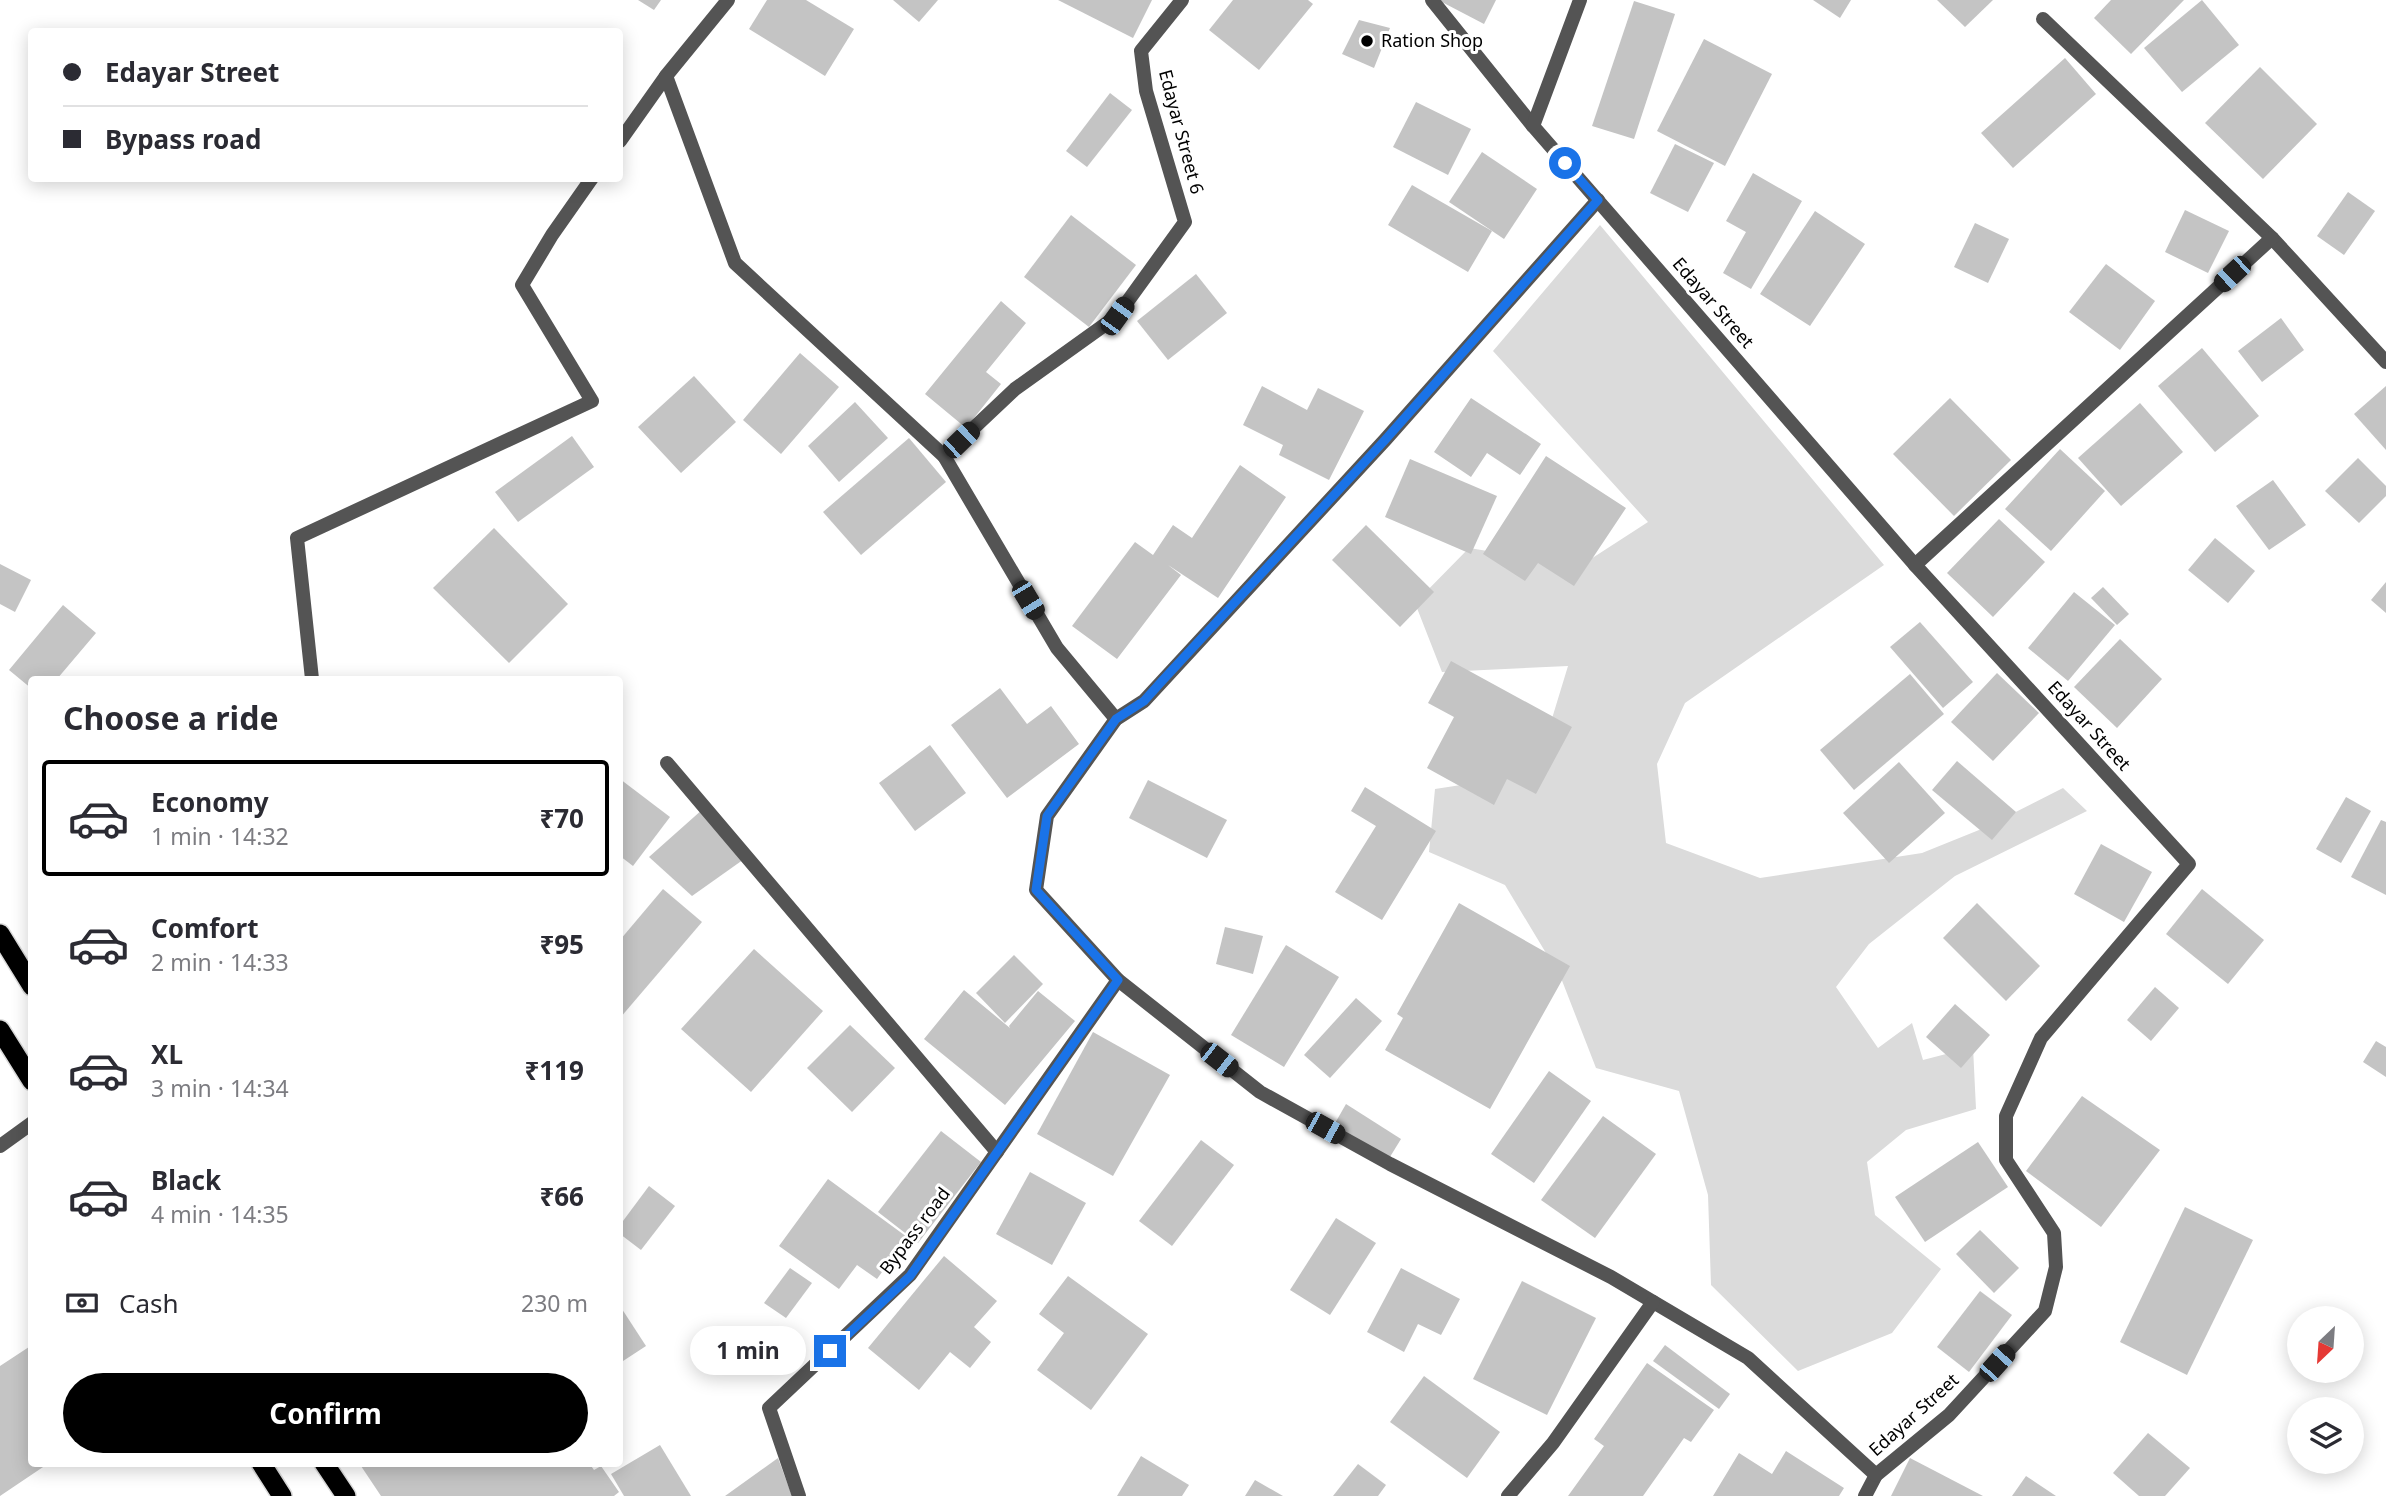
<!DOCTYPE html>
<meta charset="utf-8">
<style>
:root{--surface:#fff;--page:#f7f7f7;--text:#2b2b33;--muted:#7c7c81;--line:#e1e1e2;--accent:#000}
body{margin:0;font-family:"Noto Sans",sans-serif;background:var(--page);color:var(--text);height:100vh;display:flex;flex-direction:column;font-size:26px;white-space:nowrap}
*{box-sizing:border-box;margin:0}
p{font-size:23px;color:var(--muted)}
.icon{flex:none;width:38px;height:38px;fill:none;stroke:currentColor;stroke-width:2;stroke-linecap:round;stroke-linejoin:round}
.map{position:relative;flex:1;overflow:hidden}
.panel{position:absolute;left:28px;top:676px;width:595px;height:791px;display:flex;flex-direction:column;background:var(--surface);border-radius:7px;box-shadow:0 4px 18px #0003}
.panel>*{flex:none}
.top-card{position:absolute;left:28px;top:28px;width:595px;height:154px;border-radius:7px;box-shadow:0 4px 18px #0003;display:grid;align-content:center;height:154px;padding:0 35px;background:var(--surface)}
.needle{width:46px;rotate:205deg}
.tools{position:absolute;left:2287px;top:1306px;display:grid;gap:14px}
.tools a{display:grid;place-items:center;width:77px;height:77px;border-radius:50%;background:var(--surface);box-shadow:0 4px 18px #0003;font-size:35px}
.end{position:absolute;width:32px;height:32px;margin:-16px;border:9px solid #1a73e8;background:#fff;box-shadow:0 0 0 4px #fff}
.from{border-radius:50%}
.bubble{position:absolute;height:49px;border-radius:24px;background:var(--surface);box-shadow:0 4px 18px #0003;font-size:23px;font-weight:700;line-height:49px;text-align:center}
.car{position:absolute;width:21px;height:42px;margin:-21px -10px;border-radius:9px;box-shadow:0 0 5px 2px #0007;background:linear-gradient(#222 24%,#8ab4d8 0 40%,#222 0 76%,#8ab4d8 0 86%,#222 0)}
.top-card b{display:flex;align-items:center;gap:24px;height:66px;font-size:26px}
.top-card b+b{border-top:2px solid var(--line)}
.top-card i{width:18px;height:18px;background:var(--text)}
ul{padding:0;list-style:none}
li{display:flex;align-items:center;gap:21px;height:116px;margin:0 14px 10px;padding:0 21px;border:4px solid transparent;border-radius:7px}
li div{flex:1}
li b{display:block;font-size:26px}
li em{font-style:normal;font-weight:700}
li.on{border-color:var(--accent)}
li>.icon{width:63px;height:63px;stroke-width:1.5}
h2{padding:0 35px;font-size:32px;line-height:84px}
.pay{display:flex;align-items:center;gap:18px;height:77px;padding:0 35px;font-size:26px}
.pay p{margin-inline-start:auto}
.cta{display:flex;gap:14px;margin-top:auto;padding:14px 35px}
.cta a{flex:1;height:80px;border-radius:42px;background:var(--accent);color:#fff;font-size:28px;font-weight:700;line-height:80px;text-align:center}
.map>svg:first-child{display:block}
.green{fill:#dbdbdb}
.building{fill:#c4c4c4}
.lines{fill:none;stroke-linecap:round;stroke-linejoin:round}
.trunk-casing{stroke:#dbdbdb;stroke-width:22}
.service{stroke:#545454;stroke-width:14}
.minor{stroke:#545454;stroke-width:14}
.trunk{stroke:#000;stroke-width:19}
.route{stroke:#1a73e8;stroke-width:9}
.poi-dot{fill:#000;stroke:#fff;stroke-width:2.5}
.labels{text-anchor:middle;stroke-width:6;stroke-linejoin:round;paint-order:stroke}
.poi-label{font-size:18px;fill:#000;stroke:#fff;text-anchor:start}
.street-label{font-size:18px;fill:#000;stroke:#fff}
</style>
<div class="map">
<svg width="2386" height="1496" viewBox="0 0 2386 1496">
<rect width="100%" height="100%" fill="#fff"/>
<path class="green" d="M1600,225L1884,565L1685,703L1657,764L1666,843L1760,878L1922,853L1984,828L2063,788L2087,811L1955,876L1869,944L1836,987L1878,1048L1912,1023L1923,1060L1973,1047L1976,1109L1906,1130L1867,1162L1875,1215L1941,1269L1892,1333L1798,1371L1711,1285L1708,1195L1679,1091L1596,1068L1561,978L1505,885L1429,852L1435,789L1500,779L1543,748L1568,666L1442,672L1415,603L1469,548L1580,566L1648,522L1493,351Z"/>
<g class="building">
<path d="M638,0H661L654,10Z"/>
<path d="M767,0H806L854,29L825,76L749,29Z"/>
<path d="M893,0H938L919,22Z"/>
<path d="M1058,0H1152L1133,38Z"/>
<path d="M1233,0H1308L1313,4L1259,70L1209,30Z"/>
<path d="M1438,0H1496L1484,24Z"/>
<path d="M1813,0H1851L1840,18Z"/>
<path d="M1937,0H1993L1965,27Z"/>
<path d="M2111,0H2184L2131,54L2094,18Z"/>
<path d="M2202,0L2239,45L2182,92L2144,48Z"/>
<path d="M1634,1L1675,14L1634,139L1592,126Z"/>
<path d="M1359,20L1390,28L1374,68L1342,54Z"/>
<path d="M1704,39L1772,74L1725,166L1657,131Z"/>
<path d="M2065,58L2096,94L2013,168L1981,133Z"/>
<path d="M2260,67L2317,124L2263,179L2205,123Z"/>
<path d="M1110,93L1132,110L1087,167L1066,151Z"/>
<path d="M1416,102L1471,129L1448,175L1393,147Z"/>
<path d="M1675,144L1714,163L1688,212L1650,193Z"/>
<path d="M1482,152L1537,189L1504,239L1449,202Z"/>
<path d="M1753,173L1802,201L1751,289L1723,273L1746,232L1726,221Z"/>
<path d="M1412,185L1492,231L1468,272L1388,225Z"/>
<path d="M2348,192L2375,211L2344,255L2317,236Z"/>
<path d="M2185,210L2229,231L2208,273L2165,252Z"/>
<path d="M1815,211L1865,244L1810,326L1760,294Z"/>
<path d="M1071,215L1136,265L1089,327L1024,277Z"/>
<path d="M1975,223L2009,239L1988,283L1954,267Z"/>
<path d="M2106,264L2155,301L2120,350L2069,312Z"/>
<path d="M1196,274L1227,313L1168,360L1137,321Z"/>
<path d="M1001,301L1026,323L986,372L1001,384L966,428L925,394Z"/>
<path d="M2281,318L2304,350L2262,382L2238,351Z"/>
<path d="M2202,348L2259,416L2215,452L2158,386Z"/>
<path d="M800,353L839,387L781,454L743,420Z"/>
<path d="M694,376L736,422L681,473L638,427Z"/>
<path d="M1262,386L1307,410L1318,388L1364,411L1329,480L1279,455L1283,445L1243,425Z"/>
<path d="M2386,386V450L2354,414Z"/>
<path d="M1471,398L1541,444L1520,475L1487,453L1471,477L1434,452Z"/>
<path d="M1950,398L2011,460L1954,516L1893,454Z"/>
<path d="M855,402L888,438L839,482L808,446Z"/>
<path d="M2140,403L2183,452L2121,506L2078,458Z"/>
<path d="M572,436L594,467L518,522L495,492Z"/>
<path d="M909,438L946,482L861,555L823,512Z"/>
<path d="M2060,449L2105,491L2051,551L2005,509Z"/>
<path d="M1546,456L1626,508L1574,586L1538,563L1525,581L1483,554Z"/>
<path d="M2358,458L2386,486V496L2359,523L2325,491Z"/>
<path d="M1410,459L1497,496L1471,554L1385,517Z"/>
<path d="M1240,465L1286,497L1218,598L1168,565L1181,575L1117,659L1072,626L1135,542L1153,555L1173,525L1192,538Z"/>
<path d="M2273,480L2306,525L2269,550L2236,506Z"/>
<path d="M1999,519L2045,562L1993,617L1947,573Z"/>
<path d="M1366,525L1434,592L1400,627L1332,560Z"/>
<path d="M494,528L568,604L509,663L433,588Z"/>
<path d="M2215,538L2255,571L2228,603L2188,570Z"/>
<path d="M0,564L31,580L15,612L0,604Z"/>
<path d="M2386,582V613L2371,600Z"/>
<path d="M2103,587L2129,614L2117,625L2091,598Z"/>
<path d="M2074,592L2115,625L2068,681L2028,648Z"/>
<path d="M63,605L96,633L57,679H32V689L9,670Z"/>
<path d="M1920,622L1973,682L1943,708L1890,647Z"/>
<path d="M2120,639L2162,679L2117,728L2074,687Z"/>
<path d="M1451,661L1572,727L1536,794L1507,779L1494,805L1427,768L1454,717L1428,703Z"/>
<path d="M1997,673L2039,713L1993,761L1951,722Z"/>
<path d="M1910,674L1944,714L1854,790L1820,750Z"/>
<path d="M1000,688L1027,724L1051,706L1079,744L1007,798L951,725Z"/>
<path d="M930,745L966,793L915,831L879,783Z"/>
<path d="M1957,761L2016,812L1992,840L1932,790Z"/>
<path d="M1899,762L1945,813L1889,863L1843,813Z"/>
<path d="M620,779L670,817L633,866L620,856Z"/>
<path d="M1148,780L1227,820L1207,858L1129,818Z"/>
<path d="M1365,787L1436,831L1382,920L1335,892L1376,826L1351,811Z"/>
<path d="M2346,797L2371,811L2341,863L2316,849Z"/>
<path d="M703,809L747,857L692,896L649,857Z"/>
<path d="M2381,820L2386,822V895L2351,877Z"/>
<path d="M2101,844L2152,872L2124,922L2074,894Z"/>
<path d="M663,889L702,922L620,1018V940Z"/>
<path d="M2202,889L2264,940L2228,984L2166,934Z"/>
<path d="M1459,903L1570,966L1490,1109L1385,1050L1403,1018L1397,1014Z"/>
<path d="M1977,903L2040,966L2006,1001L1943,938Z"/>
<path d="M1225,927L1263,936L1253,974L1216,964Z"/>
<path d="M1286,945L1339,977L1284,1067L1231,1035Z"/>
<path d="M754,949L823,1011L751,1092L681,1029Z"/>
<path d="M1014,955L1043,984L1005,1023L976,993Z"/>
<path d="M2155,987L2179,1008L2151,1041L2127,1020Z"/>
<path d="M964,990L1010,1028L1009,1026L1038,991L1075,1021L1005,1105L924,1039Z"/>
<path d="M1356,998L1382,1021L1330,1078L1304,1055Z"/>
<path d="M1955,1004L1990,1035L1961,1068L1926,1037Z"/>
<path d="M850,1025L895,1068L852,1112L807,1068Z"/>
<path d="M1093,1032L1170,1075L1113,1176L1037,1134Z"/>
<path d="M2376,1041L2386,1047V1077L2363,1062Z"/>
<path d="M1549,1071L1591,1101L1534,1183L1491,1154Z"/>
<path d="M2082,1096L2160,1150L2101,1227L2026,1171Z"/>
<path d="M1346,1104L1401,1139L1385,1165L1330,1132Z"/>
<path d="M1603,1116L1656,1154L1595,1238L1541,1200Z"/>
<path d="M941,1131L981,1162L918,1243L878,1212Z"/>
<path d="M1201,1140L1234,1165L1172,1246L1139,1221Z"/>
<path d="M1978,1142L2008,1187L1925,1242L1895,1197Z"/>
<path d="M1030,1172L1086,1203L1052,1265L996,1234Z"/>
<path d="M828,1179L907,1237L877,1279L857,1265L839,1289L779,1246Z"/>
<path d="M649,1186L675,1206L641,1250L620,1234V1225Z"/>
<path d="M2185,1207L2253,1240L2187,1375L2120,1342Z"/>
<path d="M1336,1218L1376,1243L1330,1315L1290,1290Z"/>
<path d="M1980,1230L2019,1268L1994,1293L1956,1254Z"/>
<path d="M944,1256L997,1301L974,1327L991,1342L970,1368L950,1352L919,1390L868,1348Z"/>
<path d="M790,1268L812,1283L786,1318L764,1303Z"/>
<path d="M1401,1268L1460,1299L1441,1335L1418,1324L1404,1352L1367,1332Z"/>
<path d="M1068,1276L1148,1334L1091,1410L1037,1370L1064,1333L1039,1314Z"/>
<path d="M1522,1281L1596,1318L1547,1415L1473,1379Z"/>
<path d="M1980,1291L2012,1315L1969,1372L1937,1347Z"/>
<path d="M620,1306L646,1346L620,1363Z"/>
<path d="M32,1345V1463H49L0,1496V1366Z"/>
<path d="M1665,1345L1730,1394L1719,1409L1653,1361Z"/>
<path d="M1647,1363L1714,1410L1691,1442L1684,1438L1643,1496H1568L1604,1446L1594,1439Z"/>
<path d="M1424,1376L1500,1432L1467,1478L1390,1422Z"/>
<path d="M2148,1433L2190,1468L2165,1496H2139L2113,1473Z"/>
<path d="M660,1445L691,1496H624L611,1474Z"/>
<path d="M1786,1451L1844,1488L1839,1496H1713L1739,1453L1772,1474Z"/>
<path d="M1141,1456L1189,1485L1182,1496H1117Z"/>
<path d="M778,1458L792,1496H725Z"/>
<path d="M1910,1458L1983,1496H1891Z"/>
<path d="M359,1463H589L594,1470L601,1466L619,1492L614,1496H381Z"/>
<path d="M1358,1464L1386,1485L1378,1496H1333Z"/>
<path d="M2026,1476L2056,1496H2012Z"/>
<path d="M1255,1480L1283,1496H1245Z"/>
</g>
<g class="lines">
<defs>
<g id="trunk">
<path d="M0,934L32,986"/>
<path d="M0,1030L32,1081"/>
<path d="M261,1463L282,1496"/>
<path d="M324,1463L346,1496"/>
</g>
</defs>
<use href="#trunk" class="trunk-casing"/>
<path class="service" d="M667,763L997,1152"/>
<g class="minor">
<path d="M1432,0L1533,126L1915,565L2189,864L2041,1038L2006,1116V1160L2054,1233L2056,1267L2045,1311L1949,1415L1876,1475L1865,1496"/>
<path d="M2043,19L2272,238L2386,362"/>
<path d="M666,76L735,263L944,456"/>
<path d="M1533,126L1580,0"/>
<path d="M620,141L666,76L728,0"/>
<path d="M1598,200L1385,440L1144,701L1116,719L1047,816L1036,890L1118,980L1260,1092L1390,1164L1611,1277L1748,1358L1876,1475"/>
<path d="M1915,565L2272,238"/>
<path d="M312,679L297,538L592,401L522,285L552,235L592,178"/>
<path d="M1116,719L1057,648L944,456L1015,389L1117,316L1185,222L1146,91L1141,51L1182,0"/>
<path d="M0,1146L32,1123"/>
<path d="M799,1496L769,1408L910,1275L1118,980"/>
<path d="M1508,1496L1553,1443L1653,1302"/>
</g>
<use href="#trunk" class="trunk"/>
</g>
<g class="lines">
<path class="route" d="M830,1351L910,1276L1118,980L1036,890L1047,816L1116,719L1144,701L1162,681L1385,440L1598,200L1565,163"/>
</g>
<circle class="poi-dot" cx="1367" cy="41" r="7"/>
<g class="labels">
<g class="poi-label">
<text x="1381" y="47">Ration Shop</text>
</g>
<g class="street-label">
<text transform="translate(1181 132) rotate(75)" y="6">Edayar Street 6</text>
<text transform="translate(1713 303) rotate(49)" y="6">Edayar Street</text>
<text transform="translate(2089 726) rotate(48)" y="6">Edayar Street</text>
<text transform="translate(915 1231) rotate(-53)" y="6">Bypass road</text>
<text transform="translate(1914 1415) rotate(-42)" y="6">Edayar Street</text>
</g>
</g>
</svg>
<div class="tools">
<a><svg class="needle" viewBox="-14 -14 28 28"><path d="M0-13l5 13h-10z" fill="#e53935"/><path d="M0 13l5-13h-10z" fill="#7c7c81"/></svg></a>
<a><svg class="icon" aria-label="layers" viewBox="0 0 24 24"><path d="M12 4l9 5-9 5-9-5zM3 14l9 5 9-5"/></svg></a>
</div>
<i class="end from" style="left:1565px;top:163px"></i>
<i class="end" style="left:830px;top:1351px"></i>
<div class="bubble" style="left:690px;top:1326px;width:116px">1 min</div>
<i class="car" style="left:2232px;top:274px;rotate:227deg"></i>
<i class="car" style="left:1117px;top:316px;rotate:36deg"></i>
<i class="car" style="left:961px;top:440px;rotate:46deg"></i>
<i class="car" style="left:1028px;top:600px;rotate:149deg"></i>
<i class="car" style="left:1219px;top:1060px;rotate:128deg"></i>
<i class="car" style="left:1325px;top:1128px;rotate:119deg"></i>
<i class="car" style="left:1997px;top:1363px;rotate:42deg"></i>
<div class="top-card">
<b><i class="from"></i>Edayar Street</b>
<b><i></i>Bypass road</b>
</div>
<section class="panel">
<h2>Choose a ride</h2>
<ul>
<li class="on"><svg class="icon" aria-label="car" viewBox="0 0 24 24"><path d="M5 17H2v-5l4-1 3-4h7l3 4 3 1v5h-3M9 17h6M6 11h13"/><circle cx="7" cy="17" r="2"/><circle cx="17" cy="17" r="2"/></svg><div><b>Economy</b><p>1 min · 14:32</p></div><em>₹70</em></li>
<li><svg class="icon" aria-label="car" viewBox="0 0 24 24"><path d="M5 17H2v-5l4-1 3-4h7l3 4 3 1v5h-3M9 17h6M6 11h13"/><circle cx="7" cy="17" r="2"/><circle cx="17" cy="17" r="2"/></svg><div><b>Comfort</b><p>2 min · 14:33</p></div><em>₹95</em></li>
<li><svg class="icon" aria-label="car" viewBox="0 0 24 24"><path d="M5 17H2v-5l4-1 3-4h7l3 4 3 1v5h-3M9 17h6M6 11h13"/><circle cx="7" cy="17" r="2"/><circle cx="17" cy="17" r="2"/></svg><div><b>XL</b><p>3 min · 14:34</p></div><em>₹119</em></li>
<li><svg class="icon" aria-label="car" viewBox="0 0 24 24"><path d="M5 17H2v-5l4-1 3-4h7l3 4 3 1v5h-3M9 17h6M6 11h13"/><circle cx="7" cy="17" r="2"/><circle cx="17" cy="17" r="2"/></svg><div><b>Black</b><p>4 min · 14:35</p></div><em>₹66</em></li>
</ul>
<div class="pay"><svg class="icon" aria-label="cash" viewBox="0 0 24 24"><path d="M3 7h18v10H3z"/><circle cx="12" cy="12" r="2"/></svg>Cash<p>230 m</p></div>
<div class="cta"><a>Confirm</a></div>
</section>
</div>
